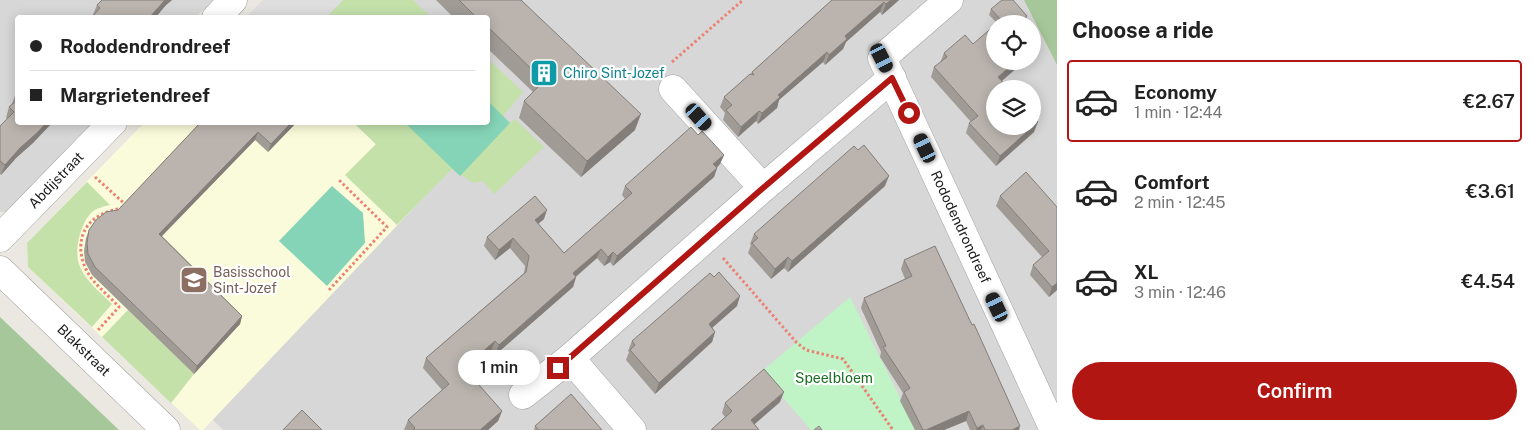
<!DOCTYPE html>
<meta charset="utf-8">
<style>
:root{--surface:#fff;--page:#f6f6f6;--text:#222;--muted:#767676;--line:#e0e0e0;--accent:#b21613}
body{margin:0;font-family:"Public Sans",sans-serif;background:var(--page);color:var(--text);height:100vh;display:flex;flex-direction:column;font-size:19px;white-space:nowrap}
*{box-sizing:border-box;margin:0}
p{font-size:16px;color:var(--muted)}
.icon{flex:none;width:28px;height:28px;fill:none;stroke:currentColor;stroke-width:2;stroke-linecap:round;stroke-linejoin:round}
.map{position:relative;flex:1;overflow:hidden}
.details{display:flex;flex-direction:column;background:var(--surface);width:475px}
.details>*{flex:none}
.banner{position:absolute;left:15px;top:15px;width:475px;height:110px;border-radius:5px;box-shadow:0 2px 12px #0003;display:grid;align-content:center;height:110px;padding:0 15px;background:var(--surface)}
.fabs{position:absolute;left:986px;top:15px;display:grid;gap:10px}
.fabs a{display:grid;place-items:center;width:55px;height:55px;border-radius:50%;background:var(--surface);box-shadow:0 2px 12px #0003;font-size:25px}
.end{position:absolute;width:22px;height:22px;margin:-11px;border:6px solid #b21613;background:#fff;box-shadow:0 0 0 2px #fff}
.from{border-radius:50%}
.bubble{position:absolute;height:35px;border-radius:18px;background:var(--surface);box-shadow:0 2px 12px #0003;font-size:16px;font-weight:600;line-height:35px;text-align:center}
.car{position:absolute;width:15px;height:30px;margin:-15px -8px;border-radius:6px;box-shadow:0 0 4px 1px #0007;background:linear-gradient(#222 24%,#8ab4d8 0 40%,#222 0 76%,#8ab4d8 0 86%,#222 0)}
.banner b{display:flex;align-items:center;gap:18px;height:48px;font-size:19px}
.banner b+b{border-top:1px solid var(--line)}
.banner i{width:12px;height:12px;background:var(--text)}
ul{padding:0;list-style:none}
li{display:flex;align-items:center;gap:15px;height:82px;margin:0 10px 8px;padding:0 5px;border:2px solid transparent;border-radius:5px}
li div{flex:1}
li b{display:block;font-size:19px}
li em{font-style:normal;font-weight:600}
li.on{border-color:var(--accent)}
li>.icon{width:45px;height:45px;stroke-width:1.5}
h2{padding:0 15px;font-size:22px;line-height:60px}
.button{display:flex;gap:10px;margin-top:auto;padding:10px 15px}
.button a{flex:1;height:58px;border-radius:30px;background:var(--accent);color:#fff;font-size:20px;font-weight:600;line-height:58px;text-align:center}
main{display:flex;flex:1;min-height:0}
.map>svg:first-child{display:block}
.residential{fill:#d8d7d7;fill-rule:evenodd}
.education{fill:#fafbda}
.grass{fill:#c4e1aa}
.forest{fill:#a6c799}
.park{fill:#c0f3c5}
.pitch{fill:#85d4b7}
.parking{fill:#dedede}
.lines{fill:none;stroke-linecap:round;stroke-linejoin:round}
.minor-casing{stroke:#a1a1a1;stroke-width:29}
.path{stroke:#eb8172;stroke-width:3;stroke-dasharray:2.5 2.5;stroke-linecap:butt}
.minor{stroke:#fff;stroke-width:28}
.wall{fill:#a19b96}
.shaded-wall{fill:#837e7a}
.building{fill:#bbb4ae;stroke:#837e7a}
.route{stroke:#b21613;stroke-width:6}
.labels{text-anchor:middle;stroke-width:4.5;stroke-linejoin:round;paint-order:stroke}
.culture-label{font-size:14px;fill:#0d838f;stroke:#fff;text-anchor:start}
.street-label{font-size:14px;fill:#1a1a1a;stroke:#fff}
.education-label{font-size:14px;fill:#785e54;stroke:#fff;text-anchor:start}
.park-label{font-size:14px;fill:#156c1e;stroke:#fff}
</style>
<main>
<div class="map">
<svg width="1057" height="430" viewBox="0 0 1057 430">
<rect width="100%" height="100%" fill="#ebe8e1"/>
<g class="residential">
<path d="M0,0H213L196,17L18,18V122L94,123L6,212H0Z"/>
<path d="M283,0H1057V430H223L45,250L166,123L488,122V18L267,17ZM995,24H1032V61H995ZM995,89H1032V126H995Z"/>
</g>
<path class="education" d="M144,123H354L427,194L203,430H200L28,267L27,243Z"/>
<g class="grass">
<path d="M343,0H413L431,17L326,18Z"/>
<path d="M488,59L523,92L503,116L510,123L515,119L544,147L494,194L483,181L473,183L452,169L397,225L345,175L376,144L354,123L488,122Z"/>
<path d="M87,182L110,205C105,206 97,208 92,212C81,222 74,250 79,264C84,280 101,293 112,304L92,327L28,267L27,243Z"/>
<path d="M128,310L194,374L171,403L102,337Z"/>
</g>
<g class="forest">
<path d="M1024,0H1057V65Z"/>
<path d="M0,317L119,430H0Z"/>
</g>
<path class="park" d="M850,297L916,430H811L761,372Z"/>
<g class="pitch">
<path d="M488,101L510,123L460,176L405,123L488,122Z"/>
<path d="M332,186L363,213L365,243L327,286L279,241Z"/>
</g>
<path class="parking" d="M263,0H343L326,17H246Z"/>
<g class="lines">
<defs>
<g id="minor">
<path d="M949,0L882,58L1054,430"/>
<path d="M216,18L233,0"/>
<path d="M673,89L763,188"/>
<path d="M0,238L113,122"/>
<path d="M0,270L166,430"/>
<path d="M570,358L632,430"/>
<path d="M523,395L570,358L763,188L892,78"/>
</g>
</defs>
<use href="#minor" class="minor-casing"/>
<g class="path">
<path d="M672,62L743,0"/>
<path d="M95,177L126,205"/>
<path d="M723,258L796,342L806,350L843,359L893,430"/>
<path d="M329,290L387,227L339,180"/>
<path d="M98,330L119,307C111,298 100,289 92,279C76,258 75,226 103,214C108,211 115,210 121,208"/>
</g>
<use href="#minor" class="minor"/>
</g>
<g class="wall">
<path d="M102,0H172L166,5L155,18H91L93,15L97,5Z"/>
<path d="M436,0H521L635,130L581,177L519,118L524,101L533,92L488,49V18H454Z"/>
<path d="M832,0H899L882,15L880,12L846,42L843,49L825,65L823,62L779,100L777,108L758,124L756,121L738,137L723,120L725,113L720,107L724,97L751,74L752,72Z"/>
<path d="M991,9L1025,22L997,23L989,15Z"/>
<path d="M973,44L1002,81L1034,132L996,166L966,133L969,123L971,122L931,77L934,67L940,63L944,53Z"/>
<path d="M18,93L34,142L16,158L1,175L0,174V126L7,119L6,118L9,107L11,106L15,96Z"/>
<path d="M201,122H297L268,152L255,140L162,236L242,316L240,324L194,374L92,275L85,262L84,251L86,238L89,230L118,210Z"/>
<path d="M698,135L724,155L720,164L717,168L714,177L613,266L610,262L604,266L597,258L576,277L573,287L495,355L491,351L467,372L502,411L498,421L488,430H404L408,420L442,390L423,368L426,358L524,273L525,266L510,248L495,260L484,246L487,237L544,219L538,224L564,253L625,199L622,195L625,186Z"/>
<path d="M885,186L788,272L784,268L771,279L748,253L751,245L750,244L754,234Z"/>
<path d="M1000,196L1057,207V290L1049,297L1030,275L1033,265L1042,257L996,206Z"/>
<path d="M904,260L1019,430H970L966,421L944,430H915L900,401L903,393L880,357L881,352L861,308L864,298L905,279L901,269Z"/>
<path d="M737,306L712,328L715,332L712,342L655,394L626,360L629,352L628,351L632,341Z"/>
<path d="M780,402L754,424L759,430H711L725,417L722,413L725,403Z"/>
<path d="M535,426L602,430H534Z"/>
</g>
<g class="shaded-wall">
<path d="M165,0H172L166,5L155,18H149Z"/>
<path d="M891,0H899L882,15L886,4Z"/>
<path d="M884,2L880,12L846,42L843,49L825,65L829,55L845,36Z"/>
<path d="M1027,16L1025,22L1023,24H1018Z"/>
<path d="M827,52L823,62L779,100L777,108L758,124L762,113L778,95Z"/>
<path d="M1017,61H1025L995,87L998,77Z"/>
<path d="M759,111L756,121L738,137L741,127Z"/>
<path d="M641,114L635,130L581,177L587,161Z"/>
<path d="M47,122H53L34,142L16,158L1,175L5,165L20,148Z"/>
<path d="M292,122H297L268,152L271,144Z"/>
<path d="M1038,122L1034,132L996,166L1000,156Z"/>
<path d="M258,132L255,140L156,242L159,234Z"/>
<path d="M724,155L720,164L710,173L713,164Z"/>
<path d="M717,168L714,177L613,266L617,256Z"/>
<path d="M889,176L885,186L788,272L792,261Z"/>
<path d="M547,210L544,219L531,230L535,220Z"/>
<path d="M513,238L510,248L495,260L499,250Z"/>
<path d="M601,249L597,258L569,282L573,273Z"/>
<path d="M613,252L610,262L604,266L608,257Z"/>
<path d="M788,257L784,268L771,279L775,269Z"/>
<path d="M576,277L573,287L495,355L499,345Z"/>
<path d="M1057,283V290L1049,297L1052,287Z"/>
<path d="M740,296L737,306L705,334L709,324Z"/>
<path d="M242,316L240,324L194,374L197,366Z"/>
<path d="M715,332L712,342L655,394L659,383Z"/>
<path d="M495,341L491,351L460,378L464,368Z"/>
<path d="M784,392L780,402L748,430L751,420Z"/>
<path d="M502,411L498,421L488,430H480Z"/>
<path d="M969,411L966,421L944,430H926Z"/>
<path d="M983,425L981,430H976L977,428Z"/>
<path d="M1020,426L1019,430H1012Z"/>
</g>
<g class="building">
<path d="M102,0H165L149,18H91L100,8L97,5Z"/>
<path d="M459,0H521L641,114L587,161L524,101L544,81L488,27V18H477Z"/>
<path d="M832,0H891L886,4L884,2L845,36L847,39L829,55L827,52L778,95L780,97L762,113L759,111L741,127L726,110L732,105L724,97L750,74L754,75L752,72Z"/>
<path d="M1002,0H1013L1027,16L1018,24H1006L1002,19L1001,20L991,9Z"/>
<path d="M1002,19L1006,24H996Z"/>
<path d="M995,25V61H1017L998,77L1009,89H995V126H1032V116L1038,122L1000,156L969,123L978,116L934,67L947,57L944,53L965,35L973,44Z"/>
<path d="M18,93V99L15,96Z"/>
<path d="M18,99V122H47L38,132L20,148L5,165L0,161V126L14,112L9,107Z"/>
<path d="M201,122H292L271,144L258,132L159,234L242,316L197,366L95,267L88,254L87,243L89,230L96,220L106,212L118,210Z"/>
<path d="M691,127L698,135L702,131L724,155L713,164L717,168L617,256L613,252L608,257L601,249L573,273L576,277L499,345L495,341L464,368L502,411L480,430H413L415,428L408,420L449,384L426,358L526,272L529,256L513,238L499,250L487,237L535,196L547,210L535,220L564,253L632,193L625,186Z"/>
<path d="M864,145L889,176L792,261L788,257L775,269L752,243L758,238L754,234L854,146L858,150Z"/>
<path d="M1026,172L1057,207V283L1052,287L1033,265L1049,251L1000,196Z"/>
<path d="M935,246L972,325L974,324L1020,426L1012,430H985L983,425L977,428L969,411L926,430H923L904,392L910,388L883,347L886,346L864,298L912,276L904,260Z"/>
<path d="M719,272L740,296L709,324L715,332L659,383L630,350L635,345L632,341L710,273L714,277Z"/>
<path d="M764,369L784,392L751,420L759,430H711L732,411L725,403Z"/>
<path d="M571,394L602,430H539L535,426Z"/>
<path d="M302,410L322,430H283Z"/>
<path d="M819,426L822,430H814Z"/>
</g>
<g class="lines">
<path class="route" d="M558,368L763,188L892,78L909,113"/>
</g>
<defs>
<symbol id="building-square" viewBox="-11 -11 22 22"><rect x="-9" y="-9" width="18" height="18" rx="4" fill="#0f9aa8" stroke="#fff"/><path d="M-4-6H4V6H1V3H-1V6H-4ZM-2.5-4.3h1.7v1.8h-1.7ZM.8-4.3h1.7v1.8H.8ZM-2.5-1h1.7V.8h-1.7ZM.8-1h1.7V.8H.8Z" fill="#fff"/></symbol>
<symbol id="school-square" viewBox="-11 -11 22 22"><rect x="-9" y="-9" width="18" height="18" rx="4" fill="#8d6e63" stroke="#fff"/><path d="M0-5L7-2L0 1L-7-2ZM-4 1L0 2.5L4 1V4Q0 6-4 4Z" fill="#fff"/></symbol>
</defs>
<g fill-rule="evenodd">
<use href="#building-square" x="528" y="57" width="32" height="32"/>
<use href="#school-square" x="178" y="264" width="32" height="32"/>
</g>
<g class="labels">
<g class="culture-label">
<text x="563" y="78">Chiro Sint-Jozef</text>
</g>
<g class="street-label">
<text transform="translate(56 180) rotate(-46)" y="5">Abdijstraat</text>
<text transform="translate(961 227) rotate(65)" y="5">Rododendrondreef</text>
<text transform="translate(84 350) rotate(44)" y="5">Blakstraat</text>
</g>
<g class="education-label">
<text x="213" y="277">Basisschool<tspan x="213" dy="16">Sint-Jozef</tspan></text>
</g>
<g class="park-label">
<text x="834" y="383">Speelbloem</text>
</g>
</g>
</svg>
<div class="fabs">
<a><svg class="icon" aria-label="locate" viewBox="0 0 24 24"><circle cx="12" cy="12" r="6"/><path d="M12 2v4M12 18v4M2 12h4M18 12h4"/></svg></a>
<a><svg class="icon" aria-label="layers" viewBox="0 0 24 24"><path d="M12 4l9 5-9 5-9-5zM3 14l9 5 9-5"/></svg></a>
</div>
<i class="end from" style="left:909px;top:113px"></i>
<i class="end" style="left:558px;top:368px"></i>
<div class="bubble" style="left:458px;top:350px;width:82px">1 min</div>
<i class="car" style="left:882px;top:58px;rotate:153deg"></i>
<i class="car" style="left:699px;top:117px;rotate:138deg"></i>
<i class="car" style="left:925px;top:148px;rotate:335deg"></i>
<i class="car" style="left:997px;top:307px;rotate:335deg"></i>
<div class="banner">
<b><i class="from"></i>Rododendrondreef</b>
<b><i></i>Margrietendreef</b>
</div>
</div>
<section class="details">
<h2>Choose a ride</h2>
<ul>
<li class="on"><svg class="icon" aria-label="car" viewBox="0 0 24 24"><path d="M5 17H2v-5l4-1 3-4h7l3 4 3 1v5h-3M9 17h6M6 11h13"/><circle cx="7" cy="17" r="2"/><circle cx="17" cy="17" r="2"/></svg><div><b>Economy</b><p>1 min · 12:44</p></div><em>€2.67</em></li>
<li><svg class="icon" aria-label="car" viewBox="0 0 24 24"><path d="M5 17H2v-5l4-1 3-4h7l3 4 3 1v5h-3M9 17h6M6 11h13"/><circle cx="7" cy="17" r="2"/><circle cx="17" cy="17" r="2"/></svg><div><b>Comfort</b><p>2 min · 12:45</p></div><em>€3.61</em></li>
<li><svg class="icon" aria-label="car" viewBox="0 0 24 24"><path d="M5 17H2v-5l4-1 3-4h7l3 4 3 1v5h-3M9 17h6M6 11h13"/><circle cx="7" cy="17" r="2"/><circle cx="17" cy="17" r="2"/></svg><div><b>XL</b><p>3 min · 12:46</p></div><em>€4.54</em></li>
</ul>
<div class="button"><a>Confirm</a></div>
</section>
</main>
